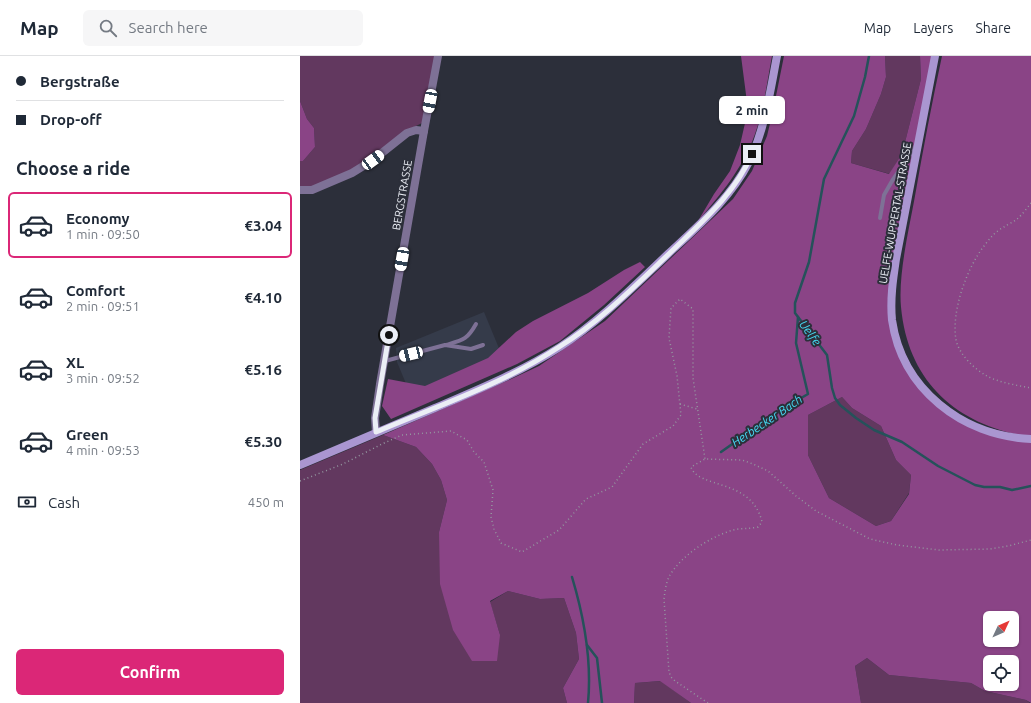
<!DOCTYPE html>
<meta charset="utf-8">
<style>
:root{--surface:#fff;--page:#f6f6f7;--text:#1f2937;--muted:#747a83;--line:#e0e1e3;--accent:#db2777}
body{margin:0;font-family:Ubuntu,sans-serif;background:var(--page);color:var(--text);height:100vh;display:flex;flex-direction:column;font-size:15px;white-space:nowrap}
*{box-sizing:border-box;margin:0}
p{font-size:13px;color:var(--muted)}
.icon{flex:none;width:22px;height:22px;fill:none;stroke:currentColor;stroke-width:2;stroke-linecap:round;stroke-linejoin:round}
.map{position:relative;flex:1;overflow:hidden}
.side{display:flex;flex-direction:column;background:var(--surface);width:300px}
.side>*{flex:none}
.guide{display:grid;align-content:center;height:88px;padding:0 16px;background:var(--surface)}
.needle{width:26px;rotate:46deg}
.tools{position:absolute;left:683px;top:555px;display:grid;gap:8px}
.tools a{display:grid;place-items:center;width:36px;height:36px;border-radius:6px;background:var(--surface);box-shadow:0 1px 3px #0004;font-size:20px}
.end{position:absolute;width:18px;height:18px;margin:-9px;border:5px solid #ebeef5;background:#111;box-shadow:0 0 0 2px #111}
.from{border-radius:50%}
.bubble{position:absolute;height:28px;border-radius:6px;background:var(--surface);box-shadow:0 1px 3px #0004;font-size:13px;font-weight:700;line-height:28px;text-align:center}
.car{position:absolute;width:12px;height:24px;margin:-12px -6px;border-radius:5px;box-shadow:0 0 3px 1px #0007;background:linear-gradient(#fff 24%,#345 0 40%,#fff 0 76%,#345 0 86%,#fff 0)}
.guide b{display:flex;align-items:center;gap:14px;height:38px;font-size:15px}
.guide b+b{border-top:1px solid var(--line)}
.guide i{width:10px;height:10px;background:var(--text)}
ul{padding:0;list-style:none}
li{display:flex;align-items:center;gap:12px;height:66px;margin:0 8px 6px;padding:0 8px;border:2px solid transparent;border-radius:6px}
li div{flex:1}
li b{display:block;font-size:15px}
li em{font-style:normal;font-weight:700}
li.active{border-color:var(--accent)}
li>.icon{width:36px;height:36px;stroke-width:1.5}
h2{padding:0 16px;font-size:18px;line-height:48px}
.pay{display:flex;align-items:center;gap:10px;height:44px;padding:0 16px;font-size:15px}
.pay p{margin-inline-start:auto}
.primary-button{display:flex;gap:8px;margin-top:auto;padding:8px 16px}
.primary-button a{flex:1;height:46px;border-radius:6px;background:var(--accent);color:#fff;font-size:16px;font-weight:700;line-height:46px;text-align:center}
header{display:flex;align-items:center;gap:24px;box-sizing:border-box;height:56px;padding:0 20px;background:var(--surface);border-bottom:1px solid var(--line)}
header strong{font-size:19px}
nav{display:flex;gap:22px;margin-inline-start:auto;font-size:14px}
.search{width:280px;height:36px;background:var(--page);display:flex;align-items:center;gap:10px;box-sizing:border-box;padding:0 14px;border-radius:6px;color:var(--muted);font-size:15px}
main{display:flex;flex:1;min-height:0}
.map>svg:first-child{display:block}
.built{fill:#353b4a}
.green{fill:#62385f}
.forest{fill:#8a4486;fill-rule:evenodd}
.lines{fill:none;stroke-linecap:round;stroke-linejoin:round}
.stream{stroke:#25525a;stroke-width:2.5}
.path{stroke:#9497a0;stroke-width:1.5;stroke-dasharray:1 3;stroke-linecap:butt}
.service{stroke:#7e7196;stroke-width:4}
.minor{stroke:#7e7196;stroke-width:8}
.secondary{stroke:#aa96d1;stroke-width:8}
.route{stroke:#ebeef5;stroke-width:5}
.labels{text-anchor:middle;stroke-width:4;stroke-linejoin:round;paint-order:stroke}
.street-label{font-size:11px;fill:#ebeef5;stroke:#2c2f3a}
.water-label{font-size:12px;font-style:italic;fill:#45dbf4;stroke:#2c2f3a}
</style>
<header>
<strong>Map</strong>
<div class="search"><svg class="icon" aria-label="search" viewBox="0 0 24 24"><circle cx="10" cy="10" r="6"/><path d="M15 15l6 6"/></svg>Search here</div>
<nav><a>Map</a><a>Layers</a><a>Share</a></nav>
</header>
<main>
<section class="side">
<div class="guide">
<b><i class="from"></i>Bergstraße</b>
<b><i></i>Drop-off</b>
</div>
<h2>Choose a ride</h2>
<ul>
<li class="active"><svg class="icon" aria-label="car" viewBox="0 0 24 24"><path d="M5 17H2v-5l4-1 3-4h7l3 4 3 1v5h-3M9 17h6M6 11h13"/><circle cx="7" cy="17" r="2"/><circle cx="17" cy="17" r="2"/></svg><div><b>Economy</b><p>1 min · 09:50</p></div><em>€3.04</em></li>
<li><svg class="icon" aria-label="car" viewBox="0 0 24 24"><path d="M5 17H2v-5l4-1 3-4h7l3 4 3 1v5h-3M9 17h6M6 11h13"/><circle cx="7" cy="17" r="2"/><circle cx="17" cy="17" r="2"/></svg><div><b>Comfort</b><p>2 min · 09:51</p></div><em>€4.10</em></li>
<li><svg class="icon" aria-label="car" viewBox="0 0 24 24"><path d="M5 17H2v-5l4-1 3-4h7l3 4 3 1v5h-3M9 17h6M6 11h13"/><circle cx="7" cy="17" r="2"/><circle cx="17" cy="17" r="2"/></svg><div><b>XL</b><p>3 min · 09:52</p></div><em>€5.16</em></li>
<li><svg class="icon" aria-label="car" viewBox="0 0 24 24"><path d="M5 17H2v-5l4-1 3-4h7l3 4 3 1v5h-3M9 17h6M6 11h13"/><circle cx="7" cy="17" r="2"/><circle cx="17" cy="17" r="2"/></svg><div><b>Green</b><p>4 min · 09:53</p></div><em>€5.30</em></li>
</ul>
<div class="pay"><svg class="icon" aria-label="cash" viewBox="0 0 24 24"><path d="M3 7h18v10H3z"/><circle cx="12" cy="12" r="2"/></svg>Cash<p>450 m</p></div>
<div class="primary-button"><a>Confirm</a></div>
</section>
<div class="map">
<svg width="731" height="647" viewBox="0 0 731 647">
<rect width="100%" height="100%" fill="#2c2f3a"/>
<path class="built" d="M184,256L203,302L112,342L97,306L96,292Z"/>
<g class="green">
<path d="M0,0H137L124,66L110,73L65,108L12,133H0V105H3L15,91L14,72L7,63L0,45Z"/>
<path d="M585,0H620L621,23L602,98L590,118L551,107L552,95L566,73L581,38L586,21Z"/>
<path d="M542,341L552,352L581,370L596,404L611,419L609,437L591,465L576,470L529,442L508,399V359Z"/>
<path d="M83,379L116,391L132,408L141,424L147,444L139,476L200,579L190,546L208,535L240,543L264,542L276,577L279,603L263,632L267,647H0V414Z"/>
<path d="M567,602L589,619L671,627L685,635L726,644L730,647H561L555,610Z"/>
<path d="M361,625L391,647H334L335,627Z"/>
</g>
<g class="forest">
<path d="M441,0H472C467,26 464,53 455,78C443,112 421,138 398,165L414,138L430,115L440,89L448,54Z"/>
<path d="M484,0H585L586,21L581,38L566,73L552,95L551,107L589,118L602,98L621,23L620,0H635L596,203L594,274L620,329L670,367L731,383V647L726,644L685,635L671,627L589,619L567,602L555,610L561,647H391L360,625L335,627L334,647H267L263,632L279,603L276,577L264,542L240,543L208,535L190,545L200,579L197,605H172L153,574L140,528L139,476L147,444L141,424L132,408L116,391L83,379L209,324L239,310L305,265L433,143L452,115L467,80L473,55ZM542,341L552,352L581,370L596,404L611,419L609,438L591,465L576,470L529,442L508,399V359ZM690,562H712V584H690ZM690,606H712V628H690Z"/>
<path d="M642,0H731V381C658,370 608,327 601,251C598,219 609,173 615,140C623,93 632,47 642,0Z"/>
<path d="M0,45L7,63L14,72L15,91L3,105H0Z"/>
<path d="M340,206L345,211L304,249L260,285L217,308L91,363L82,350L88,323L125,330L188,302L216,276L233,265L288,237L324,214Z"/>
</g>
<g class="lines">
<g class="stream">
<path d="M569,0L565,21L554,60L524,123L509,206L495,247V257L527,299L532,332L535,342L540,349L556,362L574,374L602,386L638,410L675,429L684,431H700L712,434L731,430"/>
<path d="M421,396L479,355L508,338L496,287L498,261"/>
<path d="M272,521C284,561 292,605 288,647"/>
<path d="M287,589L297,602L302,647"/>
</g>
<g class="path">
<path d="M731,147C727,152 722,159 717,163C714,166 708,168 704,171C696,175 690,182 684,190C667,212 651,255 656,284C659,298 674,313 687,320C700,327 716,329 731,332"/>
<path d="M380,348L397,353"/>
<path d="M0,425L43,408L82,388L102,379L151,375L167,384L174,396L184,406L193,434L191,461L194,473L201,487L222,496L259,474L286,443L312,431L343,388L373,370L381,359L377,320L369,282L371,252L380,243L393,253V322L405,403"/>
<path d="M408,647L375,625L371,621L369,616L364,543C365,535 366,526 370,519C383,498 410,481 433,474C441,472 449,473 458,471L462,466C452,422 398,433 391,411L405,403L442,404L453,408L468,415L496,440L516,455L570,483L597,489L639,494L690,493L708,490L731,484"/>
</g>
<g class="service">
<path d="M580,162L584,139L592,125L616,90"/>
<path d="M146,289C163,284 167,284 176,268"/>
<path d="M85,305L145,289L171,293L183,289"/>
</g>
<g class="minor">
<path d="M0,134H12L52,117L73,104L107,77L116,74L124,75"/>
<path d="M76,376L75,362L80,328L124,75L138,0"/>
</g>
<g class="secondary">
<path d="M635,0L596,203C593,223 590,243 592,264C602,333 662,380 731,383"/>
<path d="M0,409C45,390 90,371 135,352C177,334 221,316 260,291C300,265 334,230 368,198C398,170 430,143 449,106C465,73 470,36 477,0"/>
</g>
</g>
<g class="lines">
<path class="route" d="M89,279L75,362L76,376C137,350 203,328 259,291C302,264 338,227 374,193C404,164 435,137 452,98"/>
</g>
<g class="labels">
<g class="street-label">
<text transform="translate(102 139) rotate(-80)" y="4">BERGSTRASSE</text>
<text transform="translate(595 157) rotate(-80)" y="4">UELFE-WUPPERTAL-STRASSE</text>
</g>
<g class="water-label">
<text transform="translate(510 277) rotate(53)" y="4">Uelfe</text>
<text transform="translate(467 365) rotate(-34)" y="4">Herbecker Bach</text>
</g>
</g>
</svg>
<div class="tools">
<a><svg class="needle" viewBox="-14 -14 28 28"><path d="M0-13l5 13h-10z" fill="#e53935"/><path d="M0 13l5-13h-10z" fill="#747a83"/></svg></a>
<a><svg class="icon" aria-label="locate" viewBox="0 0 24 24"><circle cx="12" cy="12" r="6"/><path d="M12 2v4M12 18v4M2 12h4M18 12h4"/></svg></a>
</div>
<i class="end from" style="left:89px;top:279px"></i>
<i class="end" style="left:452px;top:98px"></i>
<div class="bubble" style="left:419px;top:40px;width:66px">2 min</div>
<i class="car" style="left:130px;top:45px;rotate:191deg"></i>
<i class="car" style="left:73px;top:104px;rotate:54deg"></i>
<i class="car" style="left:102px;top:203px;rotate:190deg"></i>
<i class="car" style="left:111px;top:298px;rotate:256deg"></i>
</div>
</main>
